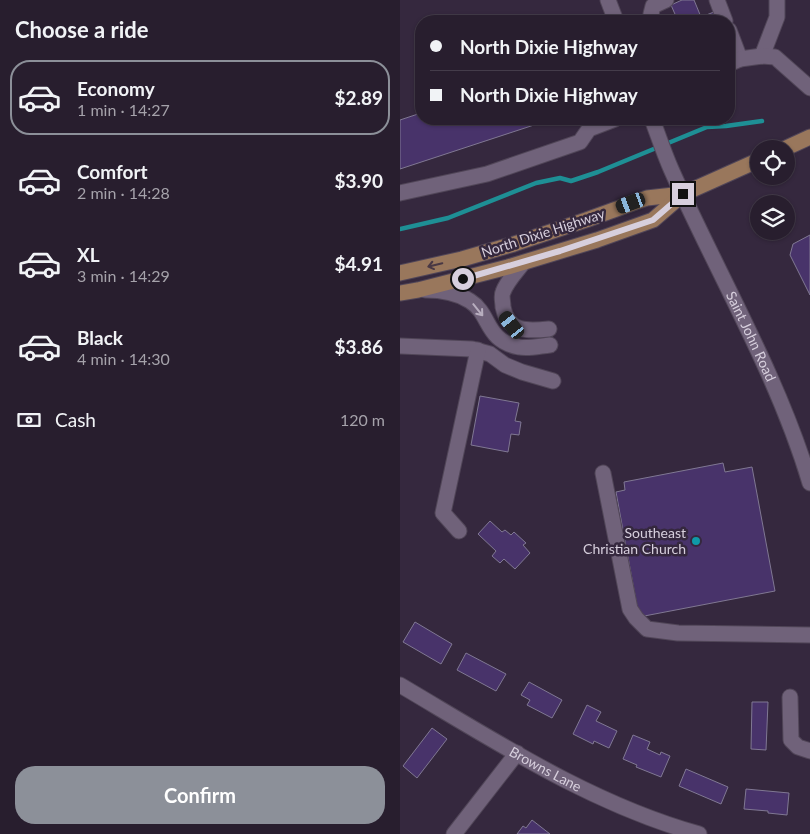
<!DOCTYPE html>
<meta charset="utf-8">
<style>
:root{--surface:#281e2e;--page:#342b3a;--text:#f1f3f6;--muted:#a5a2aa;--line:#443c4a;--accent:#8c9099}
body{margin:0;font-family:Lato,sans-serif;background:var(--page);color:var(--text);height:100vh;display:flex;flex-direction:column;font-size:19px;white-space:nowrap}
*{box-sizing:border-box;margin:0}
p{font-size:16px;color:var(--muted)}
.icon{flex:none;width:28px;height:28px;fill:none;stroke:currentColor;stroke-width:2;stroke-linecap:round;stroke-linejoin:round}
.map{position:relative;flex:1;overflow:hidden}
.details{display:flex;flex-direction:column;background:var(--surface);width:400px}
.details>*{flex:none}
.guide{position:absolute;left:15px;top:15px;width:320px;height:110px;border-radius:20px;box-shadow:0 1px 4px #0004,0 0 0 1px var(--line);display:grid;align-content:center;height:110px;padding:0 15px;background:var(--surface)}
.buttons{position:absolute;left:350px;top:140px;display:grid;gap:10px}
.buttons a{display:grid;place-items:center;width:45px;height:45px;border-radius:50%;background:var(--surface);box-shadow:0 1px 4px #0004,0 0 0 1px var(--line);font-size:25px}
.end{position:absolute;width:22px;height:22px;margin:-11px;border:6px solid #d7cfdd;background:#111;box-shadow:0 0 0 2px #111}
.from{border-radius:50%}
.car{position:absolute;width:15px;height:30px;margin:-15px -8px;border-radius:6px;box-shadow:0 0 4px 1px #0007;background:linear-gradient(#222 24%,#8ab4d8 0 40%,#222 0 76%,#8ab4d8 0 86%,#222 0)}
.guide b{display:flex;align-items:center;gap:18px;height:48px;font-size:19px}
.guide b+b{border-top:1px solid var(--line)}
.guide i{width:12px;height:12px;background:var(--text)}
ul{padding:0;list-style:none}
li{display:flex;align-items:center;gap:15px;height:75px;margin:0 10px 8px;padding:0 5px;border:2px solid transparent;border-radius:20px}
li div{flex:1}
li b{display:block;font-size:19px}
li em{font-style:normal;font-weight:700}
li.selected{border-color:var(--accent)}
li>.icon{width:45px;height:45px;stroke-width:1.5}
h2{padding:0 15px;font-size:22px;line-height:60px}
.pay{display:flex;align-items:center;gap:12px;height:55px;padding:0 15px;font-size:19px}
.pay p{margin-inline-start:auto}
.primary-button{display:flex;gap:10px;margin-top:auto;padding:10px 15px}
.primary-button a{flex:1;height:58px;border-radius:20px;background:var(--accent);color:#fff;font-size:20px;font-weight:700;line-height:58px;text-align:center}
main{display:flex;flex:1;min-height:0}
.map>svg:first-child{display:block}
.lines{fill:none;stroke-linecap:round;stroke-linejoin:round}
.stream{stroke:#1e8f95;stroke-width:4.5}
.building{fill:#48336a;stroke:#807893}
.minor-casing{stroke:#514658;stroke-width:17}
.major-casing{stroke:#514658;stroke-width:17}
.minor{stroke:#70627a;stroke-width:15}
.major{stroke:#99775c;stroke-width:15}
.oneway{stroke:#493844}
.oneway2{stroke:#b8aebf}
.route{stroke:#d7cfdd;stroke-width:6}
.culture-dot{fill:#0f9aa8;stroke:#35283e;stroke-width:2}
.labels{text-anchor:middle;stroke-width:5;stroke-linejoin:round;paint-order:stroke}
.street-label{font-size:14px;fill:#d7cfdd;stroke:#35283e}
.poi-label{font-size:14px;fill:#d7cfdd;stroke:#35283e;text-anchor:end}
</style>
<main>
<section class="details">
<h2>Choose a ride</h2>
<ul>
<li class="selected"><svg class="icon" aria-label="car" viewBox="0 0 24 24"><path d="M5 17H2v-5l4-1 3-4h7l3 4 3 1v5h-3M9 17h6M6 11h13"/><circle cx="7" cy="17" r="2"/><circle cx="17" cy="17" r="2"/></svg><div><b>Economy</b><p>1 min · 14:27</p></div><em>$2.89</em></li>
<li><svg class="icon" aria-label="car" viewBox="0 0 24 24"><path d="M5 17H2v-5l4-1 3-4h7l3 4 3 1v5h-3M9 17h6M6 11h13"/><circle cx="7" cy="17" r="2"/><circle cx="17" cy="17" r="2"/></svg><div><b>Comfort</b><p>2 min · 14:28</p></div><em>$3.90</em></li>
<li><svg class="icon" aria-label="car" viewBox="0 0 24 24"><path d="M5 17H2v-5l4-1 3-4h7l3 4 3 1v5h-3M9 17h6M6 11h13"/><circle cx="7" cy="17" r="2"/><circle cx="17" cy="17" r="2"/></svg><div><b>XL</b><p>3 min · 14:29</p></div><em>$4.91</em></li>
<li><svg class="icon" aria-label="car" viewBox="0 0 24 24"><path d="M5 17H2v-5l4-1 3-4h7l3 4 3 1v5h-3M9 17h6M6 11h13"/><circle cx="7" cy="17" r="2"/><circle cx="17" cy="17" r="2"/></svg><div><b>Black</b><p>4 min · 14:30</p></div><em>$3.86</em></li>
</ul>
<div class="pay"><svg class="icon" aria-label="cash" viewBox="0 0 24 24"><path d="M3 7h18v10H3z"/><circle cx="12" cy="12" r="2"/></svg>Cash<p>120 m</p></div>
<div class="primary-button"><a>Confirm</a></div>
</section>
<div class="map">
<svg width="410" height="834" viewBox="0 0 410 834">
<rect width="100%" height="100%" fill="#35283e"/>
<g class="lines">
<path class="stream" d="M0,229L48,218L136,183L160,178L171,181L198,172L307,127L326,126L362,121"/>
</g>
<g class="building">
<path d="M282,0H294L301,17L314,12L318,21H278L271,5Z"/>
<path d="M21,113V119H132L134,125L0,169V120Z"/>
<path d="M410,235V295L390,255L393,244Z"/>
<path d="M80,396L119,403L115,421L121,422L119,435L111,434L108,452L71,445Z"/>
<path d="M323,463L325,472L352,467L375,591L239,617L216,492L225,490L224,482Z"/>
<path d="M90,521L102,532L105,530L111,535L114,532L126,543L123,545L130,553L115,569L104,559L100,563L92,556L96,551L78,534Z"/>
<path d="M15,622L52,644L41,664L3,642Z"/>
<path d="M66,653L106,674L96,691L57,670Z"/>
<path d="M129,682L162,700L152,718L127,705L130,700L121,695Z"/>
<path d="M352,702H368L366,750L351,749Z"/>
<path d="M187,705L201,712L196,721L217,731L209,748L194,741L193,744L173,734Z"/>
<path d="M32,728L47,739L17,778L3,766Z"/>
<path d="M233,735L250,742L247,749L260,755L261,752L270,756L261,777L236,767L237,765L223,759Z"/>
<path d="M286,769L328,787L321,804L279,786Z"/>
<path d="M346,789L389,793L387,815L368,813V811L344,809Z"/>
<path d="M132,820L150,834H117L123,826L126,828Z"/>
</g>
<g class="lines">
<defs>
<g id="minor">
<path d="M208,0L216,21"/>
<path d="M317,0L325,21"/>
<path d="M254,21L251,14L253,6L266,0"/>
<path d="M329,30L340,59L329,64"/>
<path d="M362,56L377,17V0"/>
<path d="M340,59L362,56L375,57L410,88"/>
<path id="s1" d="M252,119C258,135 264,153 271,169C317,273 377,373 410,483"/>
<path d="M0,193L87,174L180,142L189,129L215,119"/>
<path d="M123,263C117,271 107,281 103,292C101,296 103,302 103,307C108,333 128,331 149,329"/>
<path d="M25,290C40,290 56,292 70,301C91,314 85,341 119,347C128,349 140,346 150,345"/>
<path d="M0,346L72,349L90,354L105,365L122,372L153,381"/>
<path d="M203,473L230,609L236,618L247,629L278,633L410,635"/>
<path d="M59,531L43,513L78,350"/>
<path id="s2" d="M0,685C95,741 191,804 299,834"/>
<path d="M390,697L391,740L398,747L410,751"/>
<path d="M54,834L117,753"/>
</g>
<g id="major">
<path d="M384,149L410,137"/>
<path d="M0,273L62,259L114,244L186,220L247,198L283,194"/>
<path d="M0,293L18,290L108,267L197,240L253,220L283,194L359,160"/>
</g>
</defs>
<use href="#minor" class="minor-casing"/>
<use href="#major" class="major-casing"/>
<use href="#minor" class="minor"/>
<use href="#major" class="major"/>
</g>
<defs><path id="oneway-shaft" d="M-6 0H5M1.5-3L5.5 0L1.5 3" fill="none" stroke-width="1.6" stroke-linecap="round" stroke-linejoin="round" transform="scale(1.25)"/></defs>
<use class="oneway" href="#oneway-shaft" transform="translate(35 265) rotate(167)"/>
<use class="oneway2" href="#oneway-shaft" transform="translate(78 310) rotate(51)"/>
<g class="lines">
<path class="route" d="M63,279L160,251L253,220L283,194"/>
</g>
<circle class="culture-dot" cx="296" cy="541" r="5"/>
<g class="labels">
<g class="street-label">
<text transform="translate(143 233) rotate(-18)" y="5">North Dixie Highway</text>
<text dy="5" stroke="none"><textPath href="#s1" startOffset="239">Saint John Road</textPath></text>
<text dy="5" stroke="none"><textPath href="#s2" startOffset="168">Browns Lane</textPath></text>
</g>
<g class="poi-label">
<text x="286" y="538">Southeast<tspan x="286" dy="16">Christian Church</tspan></text>
</g>
</g>
</svg>
<div class="buttons">
<a><svg class="icon" aria-label="locate" viewBox="0 0 24 24"><circle cx="12" cy="12" r="6"/><path d="M12 2v4M12 18v4M2 12h4M18 12h4"/></svg></a>
<a><svg class="icon" aria-label="layers" viewBox="0 0 24 24"><path d="M12 4l9 5-9 5-9-5zM3 14l9 5 9-5"/></svg></a>
</div>
<i class="end from" style="left:63px;top:279px"></i>
<i class="end" style="left:283px;top:194px"></i>
<i class="car" style="left:231px;top:203px;rotate:250deg"></i>
<i class="car" style="left:112px;top:325px;rotate:322deg"></i>
<div class="guide">
<b><i class="from"></i>North Dixie Highway</b>
<b><i></i>North Dixie Highway</b>
</div>
</div>
</main>
